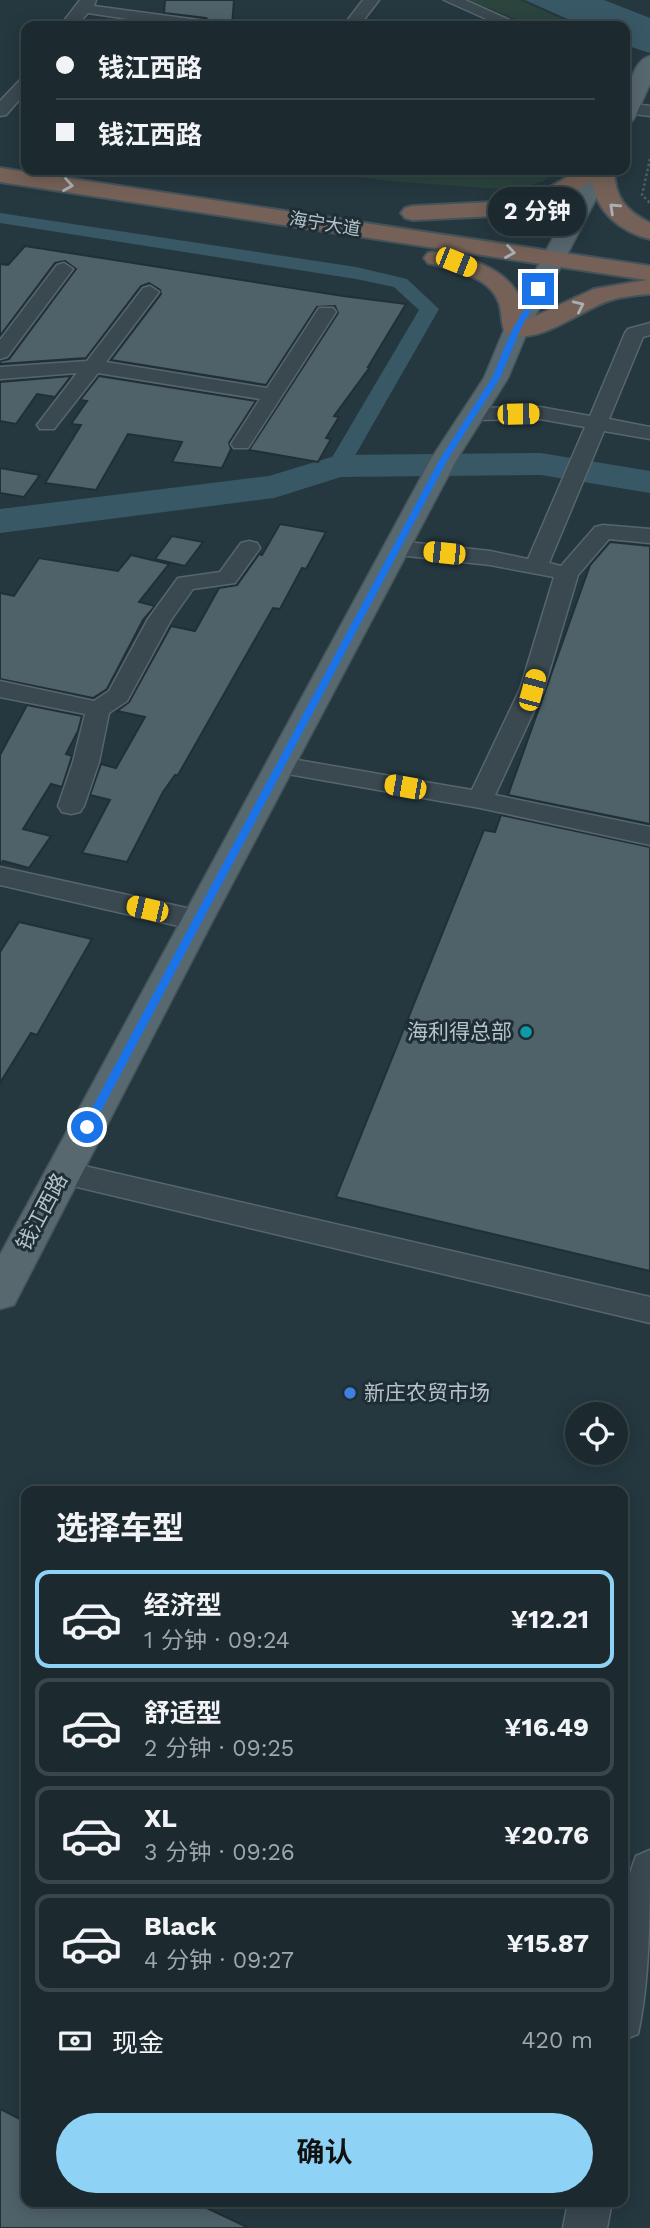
<!DOCTYPE html>
<html lang="zh">
<meta charset="utf-8">
<style>
:root{--surface:#1c2a2f;--page:#253237;--text:#f1f3f6;--muted:#a0a7aa;--line:#3a464b;--accent:#8ed3f6}
body{margin:0;font-family:"Work Sans","Noto Sans SC",sans-serif;background:var(--page);color:var(--text);height:100vh;display:flex;flex-direction:column;font-size:26px;white-space:nowrap}
*{box-sizing:border-box;margin:0}
p{font-size:23px;color:var(--muted)}
.icon{flex:none;width:38px;height:38px;fill:none;stroke:currentColor;stroke-width:2;stroke-linecap:round;stroke-linejoin:round}
.map{position:relative;flex:1;overflow:hidden}
.side{position:absolute;left:21px;top:1486px;width:607px;height:721px;display:flex;flex-direction:column;background:var(--surface);border-radius:14px;box-shadow:0 4px 18px #0003,0 0 0 2px var(--line)}
.side>*{flex:none}
.top-card{position:absolute;left:21px;top:21px;width:609px;height:154px;border-radius:14px;box-shadow:0 4px 18px #0003,0 0 0 2px var(--line);display:grid;align-content:center;height:154px;padding:0 35px;background:var(--surface)}
.tools{position:absolute;left:565px;top:1402px;display:grid;gap:14px}
.tools a{display:grid;place-items:center;width:63px;height:63px;border-radius:50%;background:var(--surface);box-shadow:0 4px 18px #0003,0 0 0 2px var(--line);font-size:35px}
.end{position:absolute;width:32px;height:32px;margin:-16px;border:9px solid #1a73e8;background:#fff;box-shadow:0 0 0 4px #fff}
.from{border-radius:50%}
.bubble{position:absolute;height:49px;border-radius:24px;background:var(--surface);box-shadow:0 4px 18px #0003,0 0 0 2px var(--line);font-size:23px;font-weight:700;line-height:49px;text-align:center}
.car{position:absolute;width:21px;height:42px;margin:-21px -10px;border-radius:9px;box-shadow:0 0 5px 2px #0007;background:linear-gradient(#f5c518 24%,#345 0 40%,#f5c518 0 76%,#345 0 86%,#f5c518 0)}
.top-card b{display:flex;align-items:center;gap:24px;height:66px;font-size:26px}
.top-card b+b{border-top:2px solid var(--line)}
.top-card i{width:18px;height:18px;background:var(--text)}
ul{padding:0;list-style:none}
li{display:flex;align-items:center;gap:21px;height:98px;margin:0 14px 10px;padding:0 21px;border:4px solid var(--line);border-radius:14px}
li div{flex:1}
li b{display:block;font-size:26px}
li em{font-style:normal;font-weight:700}
li.selected{border-color:var(--accent)}
li>.icon{width:63px;height:63px;stroke-width:1.5}
h2{padding:0 35px;font-size:32px;line-height:84px}
.pay{display:flex;align-items:center;gap:18px;height:77px;padding:0 35px;font-size:26px}
.pay p{margin-inline-start:auto}
.cta{display:flex;gap:14px;margin-top:auto;padding:14px 35px}
.cta a{flex:1;height:80px;border-radius:42px;background:var(--accent);color:#111;font-size:28px;font-weight:700;line-height:80px;text-align:center}
.map>svg:first-child{display:block}
.green{fill:#2b443e}
.water{fill:#395866}
.lines{fill:none;stroke-linecap:round;stroke-linejoin:round}
.canal{fill:#395866;fill-rule:evenodd}
.river{fill:#395866;fill-rule:evenodd}
.building{fill:#4f626a;stroke:#203036;stroke-width:2}
.minor-casing{stroke:#57666d;stroke-width:3}
.major-casing{stroke:#46555b;stroke-width:3}
.highway-casing{stroke:#44535a;stroke-width:4}
.path{stroke:#4a615d;stroke-width:2.5;stroke-dasharray:2.5 2.5;stroke-linecap:butt}
.minor{fill:#3a484f;fill-rule:evenodd}
.major{fill:#58686f;fill-rule:evenodd}
.highway{fill:#756157;fill-rule:evenodd}
.oneway{stroke:#a9afb3}
.route{fill:#1a73e8}
.culture-dot{fill:#0f9aa8;stroke:#1e2e34;stroke-width:2.5}
.shop-dot{fill:#3f7fe0;stroke:#1e2e34;stroke-width:2.5}
.labels{text-anchor:middle;stroke-width:6;stroke-linejoin:round;paint-order:stroke}
.far-street-label{font-size:18px;fill:#b6c3ca;stroke:#1e2e34}
.poi-label{font-size:21px;fill:#b6c3ca;stroke:#1e2e34;text-anchor:end}
.street-label{font-size:21px;fill:#b6c3ca;stroke:#1e2e34}
</style>
<div class="map">
<svg width="650" height="2228" viewBox="0 0 650 2228">
<rect width="100%" height="100%" fill="#25383f"/>
<g class="green">
<path d="M468,0H520L578,26H533Z"/>
<path d="M306,170H555L544,181L515,190L389,181Z"/>
</g>
<path class="water" d="M525,0H604L650,18V53L625,45V26H583Z"/>
<g class="lines">
<path class="canal" d="M0,213L356,267L407,279L439,309L349,466L345,470H331L327,466L419,310L394,287L356,279L0,223Z"/>
<path class="river" d="M541,453L650,471V493L541,475L341,477L274,498L0,533V509L269,476L338,455Z"/>
</g>
<g class="building">
<path d="M165,0H234L232,26H216L206,18L164,13Z"/>
<path d="M25,246L343,296L406,304L368,367H370L334,416L339,417L326,438L331,439L318,462L249,450L338,313L335,306L317,307L266,385L111,360L161,294L160,290L149,283L141,286L86,358L0,364V361L9,359L76,269L65,261L55,263L0,336V264L8,265Z"/>
<path d="M71,376L55,397L37,394L16,424L0,421V382Z"/>
<path d="M99,376L256,401L229,443L231,449L222,468L172,462L182,442L128,434L96,490L45,483L81,425L71,424L87,401L80,400Z"/>
<path d="M0,468L40,475L24,497L0,493Z"/>
<path d="M280,524L326,532L306,569L302,568L280,609L273,608L178,775H175L163,792L127,862L82,853L110,800L90,795L101,764L116,768L145,717L117,711L129,702L171,626L195,631L219,588L237,585L259,554L262,555Z"/>
<path d="M172,536L203,542L185,566L155,559Z"/>
<path d="M610,542L650,546V824L508,795L590,565Z"/>
<path d="M131,555L169,564L139,602L155,606L143,620L107,689L93,698L0,679V593L14,596L39,558L118,571Z"/>
<path d="M27,705L82,716L78,731L66,754L72,756L62,787L51,784L23,829L51,836L29,868L3,861L0,865V755Z"/>
<path d="M501,815L650,847V1271L336,1197L484,830L495,832Z"/>
<path d="M19,922L92,939L37,1035L31,1033L0,1083V952Z"/>
<path d="M0,2109L26,2122V2202H194L249,2228H0Z"/>
</g>
<g class="lines">
<defs>
<g id="minor">
<path d="M80,0H96L94,6L206,21L214,26H175L88,13L76,26H60Z"/>
<path d="M363,0H379L359,26H343Z"/>
<path d="M444,0H465L523,26H502Z"/>
<path d="M26,78V92L6,115L0,116V101L20,80Z"/>
<path d="M625,103L650,106V116L625,113Z"/>
<path d="M64,263L73,269L7,357L0,359V340L57,265Z"/>
<path d="M150,286L159,292L106,362L267,388L319,308H333L336,312L248,448H234L231,444L260,399L98,373L54,429H40L37,425L77,373L0,379V367L87,361L143,288Z"/>
<path d="M650,323V335L643,337L609,419L650,427V439L604,431L549,563L561,566L595,527L603,525L650,529V543L609,539L578,575L544,689L495,795L650,827V845L480,808L271,771L267,765L271,759L280,757L472,790L520,689L554,577L490,565L398,555L390,553L387,548L390,543L398,541L490,551L528,559L585,427L540,419L472,420L465,418L462,414L465,410L472,408L540,407L590,416L625,333L628,329Z"/>
<path d="M249,541L257,543L260,548L235,583L193,589L171,620L127,701L109,713L99,762L84,806L80,812L71,814L62,812L58,806L73,762L85,714L0,697V681L94,701L109,691L148,619L178,578L220,572L241,543Z"/>
<path d="M0,867L196,910L206,913L210,920L206,927L196,930L0,885Z"/>
<path d="M63,1161L650,1297V1323L52,1181L48,1173L52,1165Z"/>
<path d="M650,1850C650,1907 650,1981 638,2034L623,2040C623,1982 614,1910 636,1856Z"/>
<path d="M568,2202H612L607,2228H563Z"/>
</g>
<g id="major">
<path d="M650,56V84L635,117L632,121L625,123C625,105 629,61 650,56Z"/>
<path d="M589,170H611L528,330L508,378L457,459L213,920L14,1305L0,1309V1255L431,459L484,378L504,330Z"/>
</g>
<g id="highway">
<path d="M0,168L650,266V294C637,295 624,296 611,300C579,310 543,344 507,335C500,326 503,314 499,303C490,276 452,269 428,263L424,258L428,253C439,250 449,254 460,257C494,266 521,282 527,320L594,289L647,280L0,182Z"/>
<path d="M579,170H614C615,198 625,210 650,223V239C621,232 596,212 592,181L551,206L517,215L413,220L405,218L401,213L405,208L413,206L516,201L535,196Z"/>
</g>
</defs>
<use href="#minor" class="minor-casing"/>
<use href="#major" class="major-casing"/>
<use href="#highway" class="highway-casing"/>
<path class="path" d="M650,159L642,195L650,203"/>
<use href="#minor" class="minor"/>
<use href="#major" class="major"/>
<use href="#highway" class="highway"/>
</g>
<defs><path id="oneway-chevron" d="M-2-3.5L2.5 0L-2 3.5" fill="none" stroke-width="1.6" stroke-linecap="round" stroke-linejoin="round" transform="scale(1.75)"/></defs>
<g class="oneway">
<use href="#oneway-chevron" transform="translate(68 185) rotate(9)"/>
<use href="#oneway-chevron" transform="translate(614 208) rotate(-137)"/>
<use href="#oneway-chevron" transform="translate(510 252) rotate(9)"/>
<use href="#oneway-chevron" transform="translate(579 306) rotate(-25)"/>
</g>
<path class="route" d="M538,286L542,289L520,330L500,378L448,459L91,1130H83L82,1127L440,459L492,378L512,330Z"/>
<circle class="culture-dot" cx="526" cy="1032" r="7"/>
<circle class="shop-dot" cx="350" cy="1393" r="7"/>
<g class="labels">
<g class="far-street-label">
<text transform="translate(325 224) rotate(9)" y="6">海宁大道</text>
</g>
<g class="poi-label">
<text x="512" y="1039">海利得总部</text>
<text x="364" y="1400" text-anchor="start">新庄农贸市场</text>
</g>
<g class="street-label">
<text transform="translate(42 1212) rotate(-62)" y="7">钱江西路</text>
</g>
</g>
</svg>
<div class="tools">
<a><svg class="icon" aria-label="locate" viewBox="0 0 24 24"><circle cx="12" cy="12" r="6"/><path d="M12 2v4M12 18v4M2 12h4M18 12h4"/></svg></a>
</div>
<i class="end from" style="left:87px;top:1127px"></i>
<i class="end" style="left:538px;top:289px"></i>
<div class="bubble" style="left:488px;top:187px;width:98px">2 分钟</div>
<i class="car" style="left:456px;top:262px;rotate:112deg"></i>
<i class="car" style="left:518px;top:414px;rotate:89deg"></i>
<i class="car" style="left:444px;top:553px;rotate:276deg"></i>
<i class="car" style="left:532px;top:690px;rotate:15deg"></i>
<i class="car" style="left:405px;top:787px;rotate:280deg"></i>
<i class="car" style="left:147px;top:909px;rotate:283deg"></i>
<div class="top-card">
<b><i class="from"></i>钱江西路</b>
<b><i></i>钱江西路</b>
</div>
<section class="side">
<h2>选择车型</h2>
<ul>
<li class="selected"><svg class="icon" aria-label="car" viewBox="0 0 24 24"><path d="M5 17H2v-5l4-1 3-4h7l3 4 3 1v5h-3M9 17h6M6 11h13"/><circle cx="7" cy="17" r="2"/><circle cx="17" cy="17" r="2"/></svg><div><b>经济型</b><p>1 分钟 · 09:24</p></div><em>¥12.21</em></li>
<li><svg class="icon" aria-label="car" viewBox="0 0 24 24"><path d="M5 17H2v-5l4-1 3-4h7l3 4 3 1v5h-3M9 17h6M6 11h13"/><circle cx="7" cy="17" r="2"/><circle cx="17" cy="17" r="2"/></svg><div><b>舒适型</b><p>2 分钟 · 09:25</p></div><em>¥16.49</em></li>
<li><svg class="icon" aria-label="car" viewBox="0 0 24 24"><path d="M5 17H2v-5l4-1 3-4h7l3 4 3 1v5h-3M9 17h6M6 11h13"/><circle cx="7" cy="17" r="2"/><circle cx="17" cy="17" r="2"/></svg><div><b>XL</b><p>3 分钟 · 09:26</p></div><em>¥20.76</em></li>
<li><svg class="icon" aria-label="car" viewBox="0 0 24 24"><path d="M5 17H2v-5l4-1 3-4h7l3 4 3 1v5h-3M9 17h6M6 11h13"/><circle cx="7" cy="17" r="2"/><circle cx="17" cy="17" r="2"/></svg><div><b>Black</b><p>4 分钟 · 09:27</p></div><em>¥15.87</em></li>
</ul>
<div class="pay"><svg class="icon" aria-label="cash" viewBox="0 0 24 24"><path d="M3 7h18v10H3z"/><circle cx="12" cy="12" r="2"/></svg>现金<p>420 m</p></div>
<div class="cta"><a>确认</a></div>
</section>
</div>
